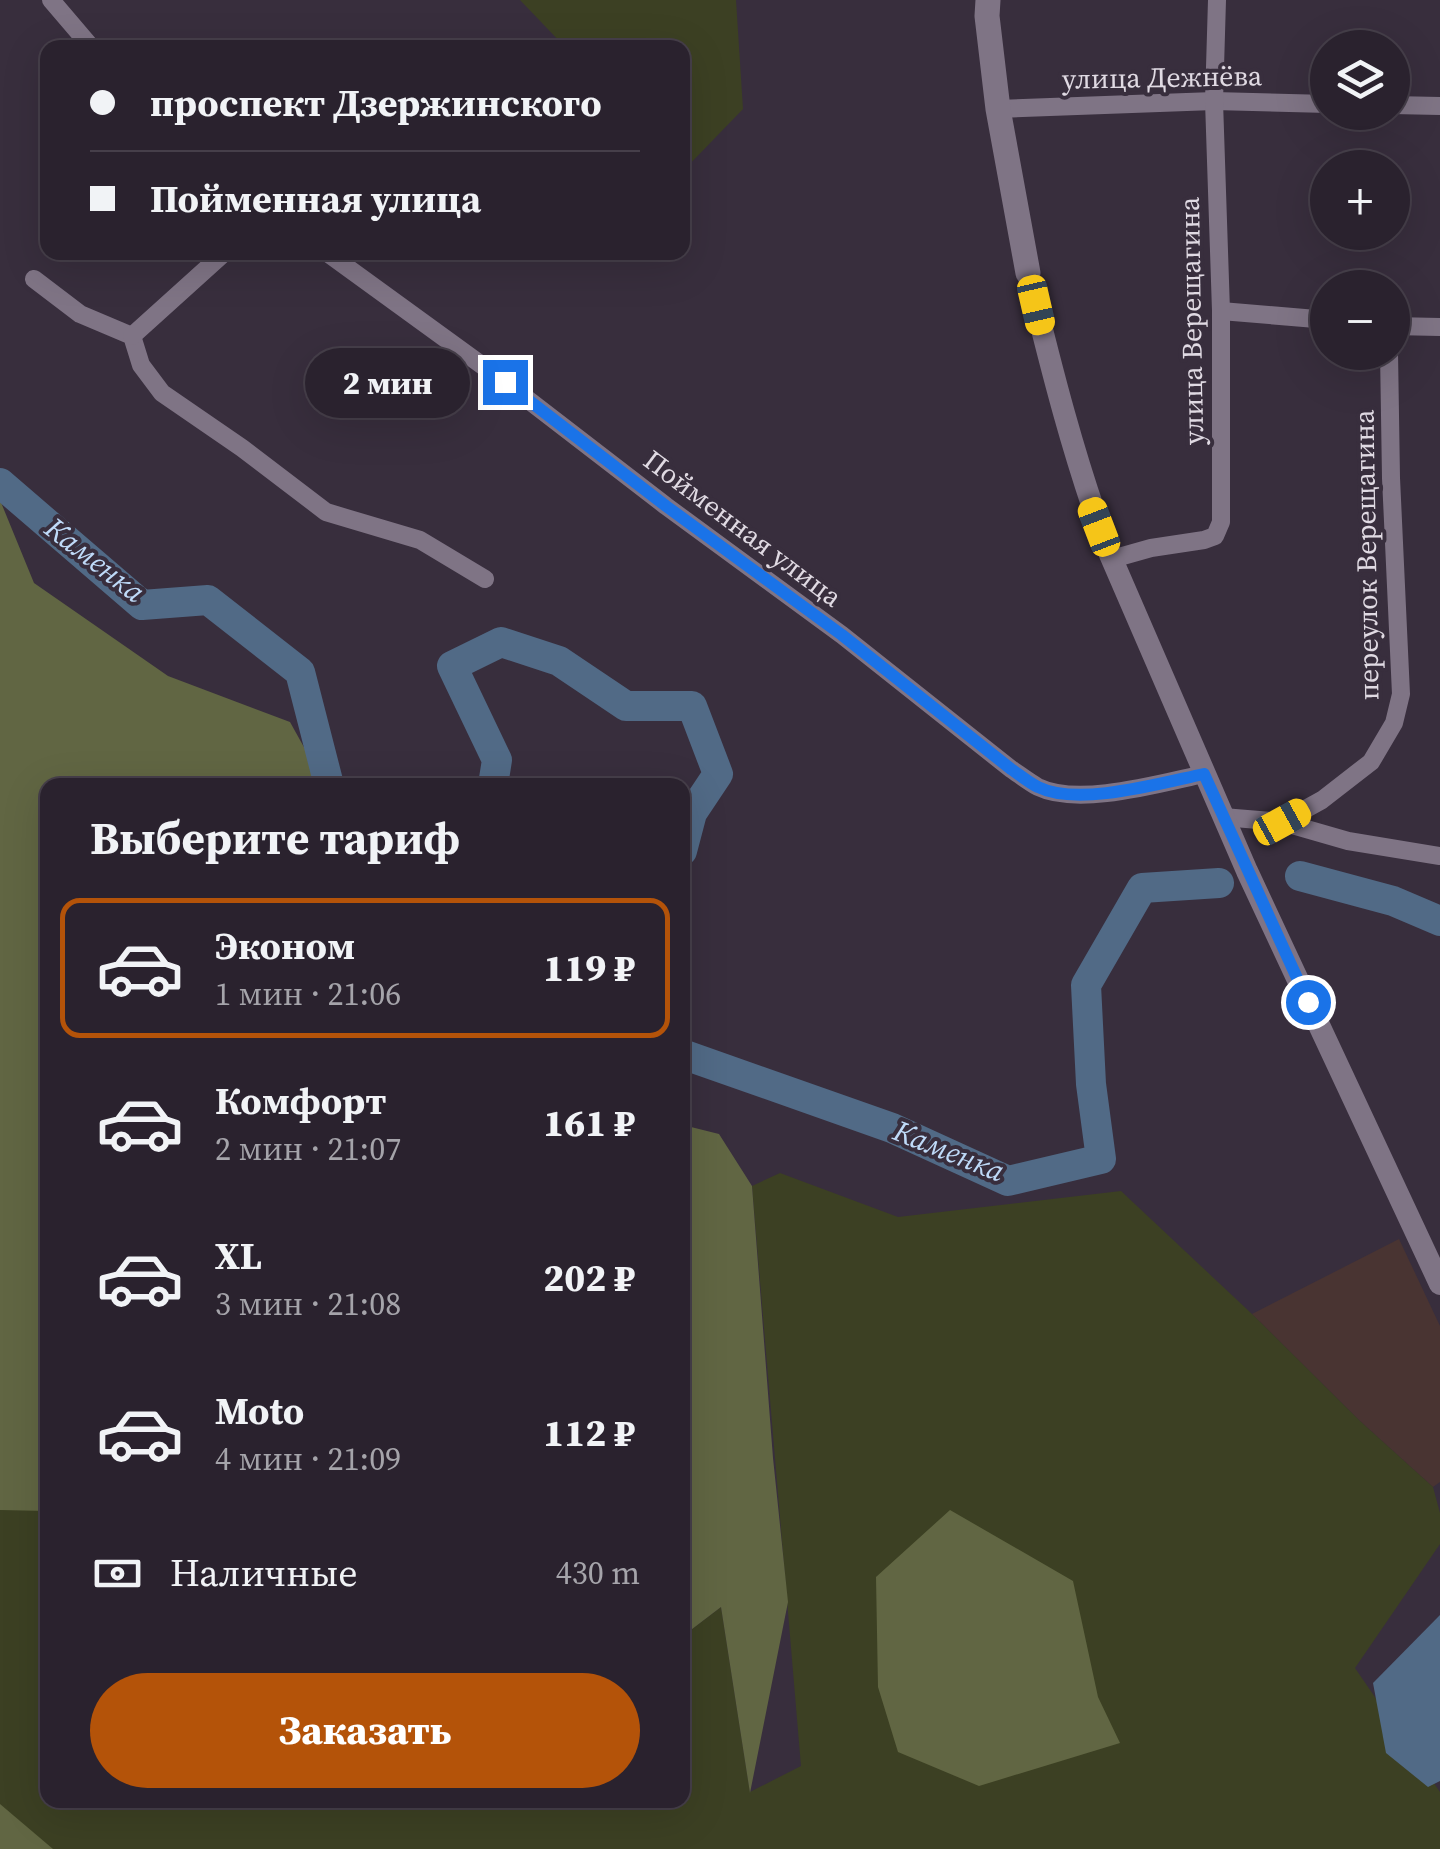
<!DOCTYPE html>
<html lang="ru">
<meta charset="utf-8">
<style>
:root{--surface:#2a222e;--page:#362f3a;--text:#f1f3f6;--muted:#a5a4aa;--line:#463f4a;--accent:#b45309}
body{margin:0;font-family:"Source Serif 4",serif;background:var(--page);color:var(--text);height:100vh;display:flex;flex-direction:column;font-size:38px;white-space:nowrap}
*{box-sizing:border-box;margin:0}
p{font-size:32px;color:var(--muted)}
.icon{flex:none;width:55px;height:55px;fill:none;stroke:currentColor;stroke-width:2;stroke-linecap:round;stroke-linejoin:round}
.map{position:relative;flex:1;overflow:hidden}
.side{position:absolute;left:40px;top:778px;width:650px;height:1030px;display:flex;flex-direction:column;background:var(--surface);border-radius:20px;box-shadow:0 10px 40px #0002,0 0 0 2px var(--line)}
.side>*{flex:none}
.banner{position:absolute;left:40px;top:40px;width:650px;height:220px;border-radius:20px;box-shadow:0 10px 40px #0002,0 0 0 2px var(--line);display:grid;align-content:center;height:220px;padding:0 50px;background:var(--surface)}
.tools{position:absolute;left:1310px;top:30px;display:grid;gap:20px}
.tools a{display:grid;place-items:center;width:100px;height:100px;border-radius:50%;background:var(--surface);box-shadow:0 10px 40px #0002,0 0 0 2px var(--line);font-size:50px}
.end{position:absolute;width:45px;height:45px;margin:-22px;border:12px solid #1a73e8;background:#fff;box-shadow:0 0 0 5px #fff}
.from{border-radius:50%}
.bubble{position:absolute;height:70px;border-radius:35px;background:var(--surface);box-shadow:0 10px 40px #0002,0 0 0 2px var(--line);font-size:32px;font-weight:800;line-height:70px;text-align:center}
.car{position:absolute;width:30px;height:60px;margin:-30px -15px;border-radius:12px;box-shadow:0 0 8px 2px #0007;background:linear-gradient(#f5c518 24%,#345 0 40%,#f5c518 0 76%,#345 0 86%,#f5c518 0)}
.banner b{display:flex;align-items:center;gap:35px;height:95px;font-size:38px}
.banner b+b{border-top:2px solid var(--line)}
.banner i{width:25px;height:25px;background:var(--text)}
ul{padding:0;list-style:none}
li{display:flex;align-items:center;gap:30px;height:140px;margin:0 20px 15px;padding:0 30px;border:5px solid transparent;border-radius:20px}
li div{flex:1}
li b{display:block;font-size:38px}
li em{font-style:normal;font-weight:800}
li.active{border-color:var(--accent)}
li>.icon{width:90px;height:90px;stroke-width:1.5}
h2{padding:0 50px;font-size:45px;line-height:120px}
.pay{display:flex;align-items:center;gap:25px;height:110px;padding:0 50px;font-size:38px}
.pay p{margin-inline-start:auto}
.action{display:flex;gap:20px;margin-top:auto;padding:20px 50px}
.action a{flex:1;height:115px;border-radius:60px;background:var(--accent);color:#fff;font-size:40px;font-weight:800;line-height:115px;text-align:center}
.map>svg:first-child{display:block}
.industrial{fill:#493432}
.green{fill:#3c4023}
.forest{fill:#616643}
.water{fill:#516a86}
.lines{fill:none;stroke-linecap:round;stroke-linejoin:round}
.river{stroke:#516a86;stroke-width:30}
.minor{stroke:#7f7485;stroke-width:18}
.tertiary{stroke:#7f7485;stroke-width:22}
.secondary{stroke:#7f7485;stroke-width:25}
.route{stroke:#1a73e8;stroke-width:12}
.labels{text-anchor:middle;stroke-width:8;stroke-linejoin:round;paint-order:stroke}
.street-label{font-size:28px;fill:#e0dae3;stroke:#382e3d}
.water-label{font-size:30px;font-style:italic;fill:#bfdaf8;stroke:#382e3d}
</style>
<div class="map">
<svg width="1440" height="1849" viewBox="0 0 1440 1849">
<rect width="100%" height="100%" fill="#382e3d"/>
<path class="industrial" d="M1399,1239L1440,1326V1482L1433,1487L1360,1421L1252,1314Z"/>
<g class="green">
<path d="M520,0H736L743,109L683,171L682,48L565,47Z"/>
<path d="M780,1173L898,1217L1121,1191L1252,1314L1360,1421L1433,1487L1440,1513V1544L1355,1668L1440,1792V1849H0V1460L48,1449V1800H682L683,1636L721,1607L750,1792L801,1766L752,1186Z"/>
</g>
<g class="forest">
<path d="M0,500L34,583L168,676L290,722L325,785H48L47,1511L0,1510Z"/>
<path d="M683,1125L719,1134L752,1186L773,1458L788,1602L750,1793L721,1607L683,1636Z"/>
<path d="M950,1510L1073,1581L1098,1697L1120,1743L979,1786L898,1752L878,1687L876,1577Z"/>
<path d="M0,1804L53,1849H0Z"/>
</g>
<path class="water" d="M1440,1615V1781L1428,1787L1386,1753L1373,1683Z"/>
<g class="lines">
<g class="river">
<path d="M0,483L142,605L208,600L300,672L329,785"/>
<path d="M493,785L497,760L452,666L501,642L559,661L626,706H692L718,774L692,813L682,851"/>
<path d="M1300,876L1393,901L1440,921"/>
<path d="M682,1054L892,1128L1008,1181L1101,1159L1091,1084L1086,985L1142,888L1219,883"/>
</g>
<g class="minor">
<path d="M51,0L92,48"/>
<path d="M1392,105L1440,106"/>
<path d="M998,109L1214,101L1328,104"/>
<path d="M326,252L505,382L666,506L842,635L1011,769C1020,775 1029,782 1038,787C1079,807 1161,783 1204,774"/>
<path d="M34,279L80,314L132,336L141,365L162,393L242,448L326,512L420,540L485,579"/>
<path d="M1221,311L1328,320"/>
<path d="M1392,326L1440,327"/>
<path d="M132,336L225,252"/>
<path d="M1112,559L1151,548L1204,540L1215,536L1221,522V311L1214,101L1217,0"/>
<path d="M1223,817L1282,822L1322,800L1371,762L1394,723L1401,694L1391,478L1389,352"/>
<path d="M1282,822L1348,841L1440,856"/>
</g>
<path class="tertiary" d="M1028,273C1051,367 1074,459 1108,550L1247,871L1440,1284"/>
<path class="secondary" d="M988,0L987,16L998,109L1028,273"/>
</g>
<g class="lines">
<path class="route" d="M505,382L666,506L842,635L1011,769C1020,775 1029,783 1038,787C1078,807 1161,783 1204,774L1308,1002"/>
</g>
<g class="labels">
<g class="street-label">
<text transform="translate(1162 77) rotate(-1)" y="10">улица Дежнёва</text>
<text transform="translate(1191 321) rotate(-91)" y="10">улица Верещагина</text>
<text transform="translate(743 528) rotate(37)" y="10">Пойменная улица</text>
<text transform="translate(1366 555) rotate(-91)" y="10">переулок Верещагина</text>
</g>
<g class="water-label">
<text transform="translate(95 560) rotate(38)" y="10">Каменка</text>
<text transform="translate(949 1151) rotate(22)" y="10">Каменка</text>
</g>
</g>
</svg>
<div class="tools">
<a><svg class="icon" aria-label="layers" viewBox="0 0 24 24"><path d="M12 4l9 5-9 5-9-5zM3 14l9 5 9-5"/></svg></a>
<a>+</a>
<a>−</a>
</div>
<i class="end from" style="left:1308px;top:1002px"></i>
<i class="end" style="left:505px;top:382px"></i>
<div class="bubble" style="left:305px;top:348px;width:165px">2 мин</div>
<i class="car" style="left:1036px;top:305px;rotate:167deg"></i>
<i class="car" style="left:1099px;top:527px;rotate:339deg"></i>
<i class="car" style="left:1282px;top:822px;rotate:61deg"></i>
<div class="banner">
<b><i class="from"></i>проспект Дзержинского</b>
<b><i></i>Пойменная улица</b>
</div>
<section class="side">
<h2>Выберите тариф</h2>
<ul>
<li class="active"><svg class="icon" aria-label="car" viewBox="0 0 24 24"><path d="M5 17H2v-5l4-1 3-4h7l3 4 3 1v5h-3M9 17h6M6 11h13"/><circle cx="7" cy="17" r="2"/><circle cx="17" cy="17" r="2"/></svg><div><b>Эконом</b><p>1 мин · 21:06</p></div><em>119 ₽</em></li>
<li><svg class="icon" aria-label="car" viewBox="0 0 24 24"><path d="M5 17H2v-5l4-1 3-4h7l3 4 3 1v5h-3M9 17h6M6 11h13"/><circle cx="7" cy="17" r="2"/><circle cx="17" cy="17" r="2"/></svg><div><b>Комфорт</b><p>2 мин · 21:07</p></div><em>161 ₽</em></li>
<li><svg class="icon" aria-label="car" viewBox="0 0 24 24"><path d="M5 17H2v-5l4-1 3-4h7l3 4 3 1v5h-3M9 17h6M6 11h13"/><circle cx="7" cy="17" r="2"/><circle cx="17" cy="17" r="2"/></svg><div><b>XL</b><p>3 мин · 21:08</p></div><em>202 ₽</em></li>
<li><svg class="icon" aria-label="car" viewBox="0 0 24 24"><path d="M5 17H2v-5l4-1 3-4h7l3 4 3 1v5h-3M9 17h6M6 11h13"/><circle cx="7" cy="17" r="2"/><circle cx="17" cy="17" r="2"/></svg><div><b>Moto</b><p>4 мин · 21:09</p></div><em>112 ₽</em></li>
</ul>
<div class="pay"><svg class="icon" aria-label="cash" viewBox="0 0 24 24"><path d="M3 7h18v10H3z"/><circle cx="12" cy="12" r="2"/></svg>Наличные<p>430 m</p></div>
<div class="action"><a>Заказать</a></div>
</section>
</div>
